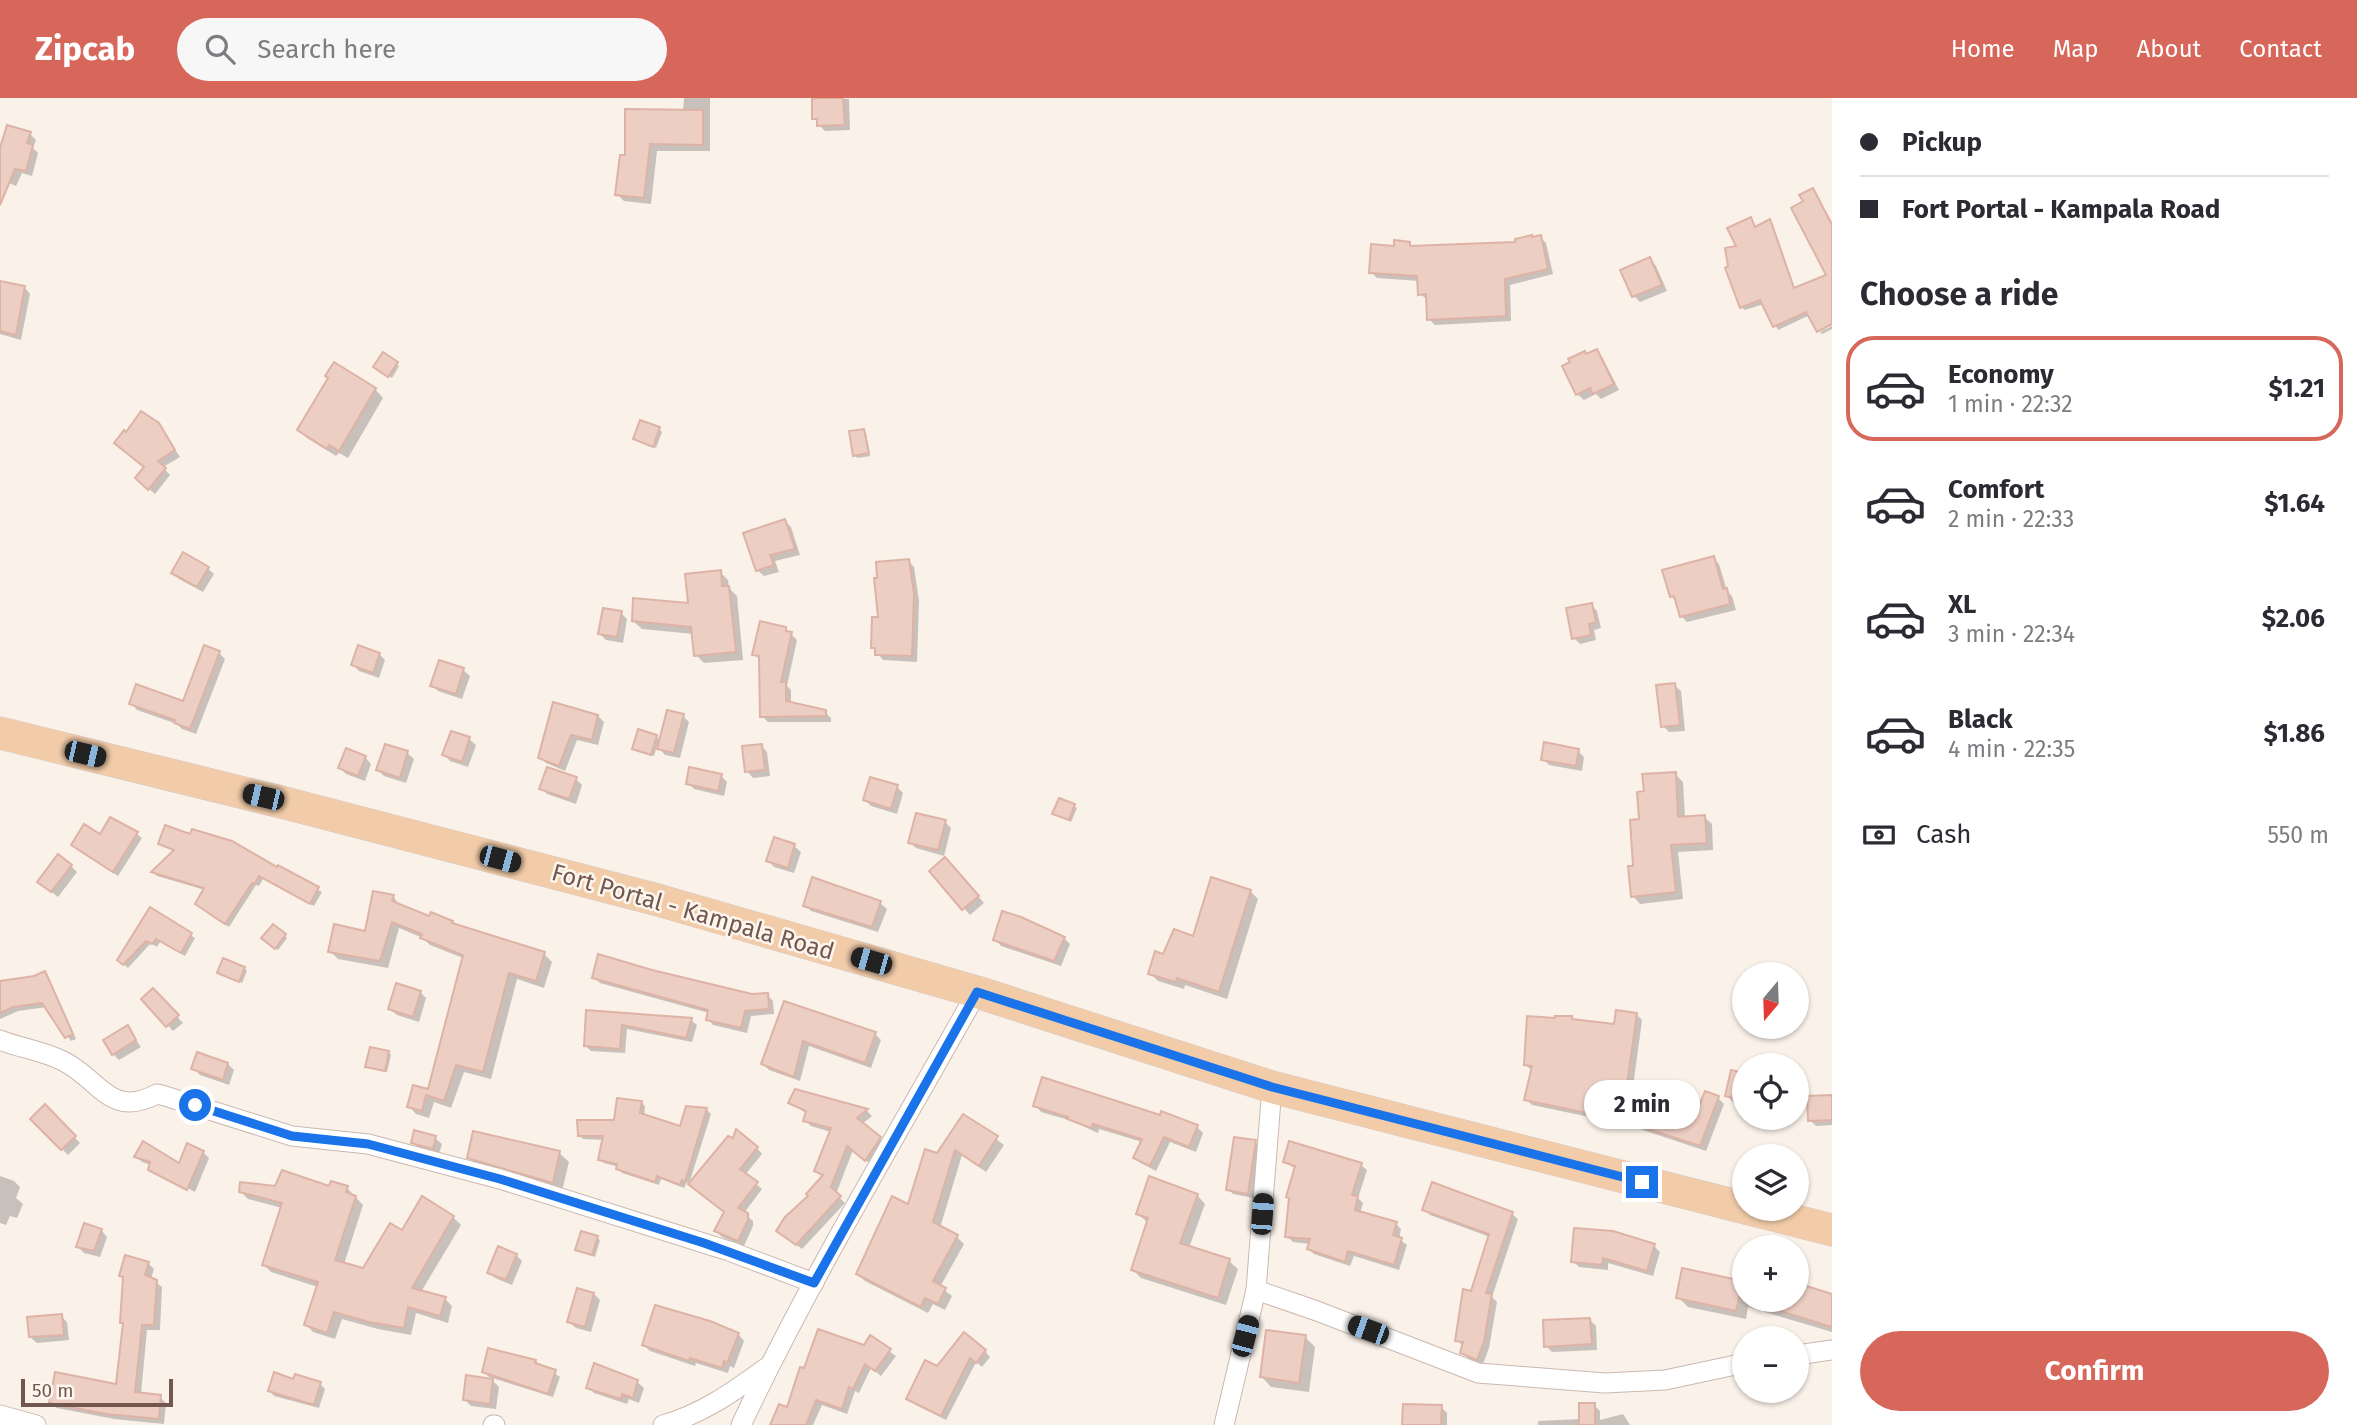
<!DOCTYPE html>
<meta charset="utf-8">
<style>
:root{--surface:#fff;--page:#f7f7f7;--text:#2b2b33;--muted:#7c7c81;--line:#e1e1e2;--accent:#d7665b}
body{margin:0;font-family:"Fira Sans",sans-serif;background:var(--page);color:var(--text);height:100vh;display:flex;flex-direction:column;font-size:26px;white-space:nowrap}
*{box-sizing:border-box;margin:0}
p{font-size:23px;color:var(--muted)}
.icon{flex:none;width:38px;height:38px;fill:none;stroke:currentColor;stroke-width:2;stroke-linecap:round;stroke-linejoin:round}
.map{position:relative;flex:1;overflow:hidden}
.drawer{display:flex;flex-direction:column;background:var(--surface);width:525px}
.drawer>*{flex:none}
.top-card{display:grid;align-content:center;height:154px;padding:0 28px;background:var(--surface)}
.needle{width:46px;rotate:199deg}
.buttons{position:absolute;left:1732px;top:864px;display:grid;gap:14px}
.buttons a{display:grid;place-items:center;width:77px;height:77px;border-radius:50%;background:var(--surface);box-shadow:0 2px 5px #0004;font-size:35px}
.scale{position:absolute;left:21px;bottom:18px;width:152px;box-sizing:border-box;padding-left:7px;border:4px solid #72574f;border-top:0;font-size:19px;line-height:24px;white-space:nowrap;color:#72574f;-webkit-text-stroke:5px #fdf6ef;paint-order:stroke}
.end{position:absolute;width:32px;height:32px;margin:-16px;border:9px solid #1a73e8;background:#fff;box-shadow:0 0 0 4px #fff}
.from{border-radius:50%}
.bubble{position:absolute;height:49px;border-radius:24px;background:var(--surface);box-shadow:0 2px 5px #0004;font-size:23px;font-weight:700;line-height:49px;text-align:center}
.car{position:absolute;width:21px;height:42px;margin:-21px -10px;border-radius:9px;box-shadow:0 0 5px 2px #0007;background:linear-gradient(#222 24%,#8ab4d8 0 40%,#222 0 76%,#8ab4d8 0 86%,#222 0)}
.top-card b{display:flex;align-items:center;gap:24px;height:66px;font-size:26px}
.top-card b+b{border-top:2px solid var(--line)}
.top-card i{width:18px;height:18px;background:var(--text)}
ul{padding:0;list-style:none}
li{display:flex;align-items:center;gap:21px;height:105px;margin:0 14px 10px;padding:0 14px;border:4px solid transparent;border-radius:28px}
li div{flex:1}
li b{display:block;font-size:26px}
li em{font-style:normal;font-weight:700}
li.on{border-color:var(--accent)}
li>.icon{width:63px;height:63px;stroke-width:1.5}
h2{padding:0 28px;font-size:32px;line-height:84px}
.pay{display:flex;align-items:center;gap:18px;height:77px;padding:0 28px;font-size:26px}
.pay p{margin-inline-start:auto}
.primary-button{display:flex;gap:14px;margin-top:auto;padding:14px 28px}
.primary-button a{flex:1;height:80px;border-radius:42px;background:var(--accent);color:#fff;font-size:28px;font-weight:700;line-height:80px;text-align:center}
header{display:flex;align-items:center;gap:42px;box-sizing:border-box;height:98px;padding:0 35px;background:var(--accent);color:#fff}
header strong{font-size:33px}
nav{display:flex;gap:38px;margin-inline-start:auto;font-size:24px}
.search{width:490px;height:63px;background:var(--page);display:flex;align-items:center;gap:18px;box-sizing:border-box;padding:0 24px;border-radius:38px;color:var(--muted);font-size:26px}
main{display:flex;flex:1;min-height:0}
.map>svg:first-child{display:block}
.shadow{fill:#0003}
.building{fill:#edcec3;stroke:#deb3a6;stroke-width:2}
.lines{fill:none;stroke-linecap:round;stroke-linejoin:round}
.minor-casing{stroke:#cbb8b0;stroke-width:21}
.primary-casing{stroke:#d5cdca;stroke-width:33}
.minor{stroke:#fff;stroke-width:19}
.primary{stroke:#f2cca9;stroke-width:32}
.route{stroke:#1a73e8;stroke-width:9}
.labels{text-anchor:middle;stroke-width:5;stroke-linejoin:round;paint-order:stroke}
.street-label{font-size:24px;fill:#72574f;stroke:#fdf6ef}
</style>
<header>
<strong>Zipcab</strong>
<div class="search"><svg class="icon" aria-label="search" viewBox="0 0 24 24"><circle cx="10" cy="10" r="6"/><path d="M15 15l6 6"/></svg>Search here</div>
<nav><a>Home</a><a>Map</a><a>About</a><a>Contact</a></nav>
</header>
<main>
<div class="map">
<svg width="1832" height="1327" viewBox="0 0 1832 1327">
<rect width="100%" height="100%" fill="#faf1e9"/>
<g class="shadow">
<path d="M684,0H710V53H657L651,106L624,103L617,96L627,59L683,14Z"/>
<path d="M818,0L849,1L850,32L825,33L819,27L814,20Z"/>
<path d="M30,36L36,42L33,50L38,55L32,78L22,75L16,88L0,81V51Z"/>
<path d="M1813,92L1832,124V224L1810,217L1778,232L1764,206L1745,212L1741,209L1738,149L1750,121L1756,130L1770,123L1773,127L1795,191L1829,178L1805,104Z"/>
<path d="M1540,139L1546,145L1553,176L1510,187L1511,223L1435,227L1429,221L1428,202L1420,196L1419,183L1377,180L1371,174L1395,150L1409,145L1413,149L1517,146Z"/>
<path d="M1649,161L1656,168L1667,193L1640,204L1634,198Z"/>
<path d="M0,185L25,190L30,196L21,242L0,236Z"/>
<path d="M1832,228V231L1822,236L1820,234Z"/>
<path d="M1596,253L1602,259L1619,292L1601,301L1596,296L1584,302L1577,296L1587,258Z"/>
<path d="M384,257L399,268L392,280L378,271Z"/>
<path d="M330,281L375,291L383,300L348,360L339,355L336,358L307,340L299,332Z"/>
<path d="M158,327L180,359L163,369L170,377L155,396L143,386Z"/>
<path d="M659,331L662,334L656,350L635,341Z"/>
<path d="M863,333L866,335L870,358L858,360L855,358Z"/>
<path d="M785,423L791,429L800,457L775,463L779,474L764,478L757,472Z"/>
<path d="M1713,460L1719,466L1727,493L1732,498L1736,512L1687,524L1681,518L1678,505L1671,498Z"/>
<path d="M908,463L914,469L919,503L917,564L883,562L873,549L880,521Z"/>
<path d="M207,470L214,476L203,494L179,481L173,475Z"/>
<path d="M720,474L728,482L729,490L737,498L743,562L704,565L696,557L694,536L642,531L633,523L690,507Z"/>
<path d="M1591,507L1597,513L1601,530L1594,532L1596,542L1580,546L1574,540Z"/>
<path d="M621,515L627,521L623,545L606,542L600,536Z"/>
<path d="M785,530L797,542L787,588L791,592V606L825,614L831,620V624H768L762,618L761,563L754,556Z"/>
<path d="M219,555L225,561L196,636L182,631L177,626L137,612L131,605H184Z"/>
<path d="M379,556L385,562L379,580L359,573L353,567Z"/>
<path d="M463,572L470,578L462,601L438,593L432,587Z"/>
<path d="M1674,587L1681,593L1685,633L1669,634L1663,628Z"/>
<path d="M598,618L604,624L598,647L577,642L565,673L546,665L540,659Z"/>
<path d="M683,618L689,624L680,660L665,657L657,648L654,658L634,651L656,638L661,643Z"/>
<path d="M452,635L469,641L476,647L468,669L450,663L444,657Z"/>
<path d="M386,648L407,655L414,661L406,685L384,678L378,672Z"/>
<path d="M761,648L767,654L770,678L753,680L747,673Z"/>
<path d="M1578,653L1584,659L1582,673L1549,667L1543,661Z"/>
<path d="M365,659L371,666L365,683L346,676L340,670Z"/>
<path d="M1675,676L1683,684L1685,720L1704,719L1712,726L1713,752L1678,754L1683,801L1640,806L1633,798L1646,695Z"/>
<path d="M721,678L727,684L724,698L694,691L688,685Z"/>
<path d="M576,681L582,687L576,706L547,696L541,690Z"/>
<path d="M897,689L903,695L897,716L871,708L865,702Z"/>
<path d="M1074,708L1077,710L1071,724L1054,716Z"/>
<path d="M945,724L951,730L944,758L916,750L910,744Z"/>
<path d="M124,726L142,740L118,778L73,747L100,738Z"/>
<path d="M160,746L277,772L322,794L314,808L263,781L259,788L256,787L229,829L201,809L205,792L157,778L154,774L175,754Z"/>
<path d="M794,748L801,754L794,775L774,769L768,762Z"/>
<path d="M951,767L984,805L970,817L931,773Z"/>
<path d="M71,768L77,774L58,799L45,789Z"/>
<path d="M813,781L880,805L887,811L878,834L811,813L805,807Z"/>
<path d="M1250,793L1258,801L1227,901L1185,887L1184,891L1158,883L1150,875L1163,858L1194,841Z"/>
<path d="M393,798L400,808L430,820L452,824L455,828L544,856L552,864L544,890L517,881L491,981L464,974L451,1010L434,1004L429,1020L416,1016L409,1008L429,993L463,860L430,847L423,840L399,830L388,870L338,861L330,853L367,835Z"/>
<path d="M151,812L195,840L185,858L160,844L157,849L151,845L128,870L123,866Z"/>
<path d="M285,837L287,840L278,852L266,843Z"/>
<path d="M1064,840L1070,846L1061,868L1001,848L995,841Z"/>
<path d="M244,870L247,873L242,885L219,875Z"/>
<path d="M45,876L49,880L76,941L71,943L47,909L18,913L0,921V884L35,880Z"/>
<path d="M594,879L752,898L767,897L773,903L774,916L751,918L747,935L713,927L708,921L709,915L600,885Z"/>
<path d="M153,893L183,925L173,933L143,901Z"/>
<path d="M420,894L426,900L419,924L397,917L390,911Z"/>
<path d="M785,906L875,936L881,942L871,970L809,948L800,983L769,972L763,966Z"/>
<path d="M588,914L691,922L697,927L692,944L627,931L625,955L591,953L585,947Z"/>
<path d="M1636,916L1642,922L1631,1004L1697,1018L1706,995L1718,1000L1724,1006L1706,1053L1628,1027L1532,1007L1526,1001L1533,974L1526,967L1571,920L1575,923L1616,928Z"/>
<path d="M127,929L141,949L119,962L113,956Z"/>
<path d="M388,954L391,957L387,974L367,968Z"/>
<path d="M228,966L234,972L229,987L200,977L193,970Z"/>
<path d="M1745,977V1007L1733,1004L1727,998Z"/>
<path d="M796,993L867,1013L872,1018L862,1026L886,1046L872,1067L853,1052L836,1096L845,1105L802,1151L778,1133L823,1079L816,1073L831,1034L811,1028L805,1022L807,1016L790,1004Z"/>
<path d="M1832,999V1027L1816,1028L1810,1022Z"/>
<path d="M641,1004L645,1008L644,1018L681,1030L687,1010L707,1012L711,1016L689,1086L687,1084L684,1090L661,1081L659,1087L622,1075L619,1069L604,1065L600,1061L605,1042L583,1041L579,1037L616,1023Z"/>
<path d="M1035,1007L1197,1029L1203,1035L1196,1054L1170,1044L1156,1073L1141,1065L1135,1059L1142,1044L1099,1031L1098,1035L1072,1023L1041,1014Z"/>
<path d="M45,1009L80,1045L68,1057L32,1021Z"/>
<path d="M964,1018L1004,1047L986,1074L962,1057L940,1130L957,1139L964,1146L940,1189L952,1198L945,1212L933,1206L928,1215L865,1183L858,1176L909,1108L938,1057Z"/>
<path d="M435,1040L442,1046L439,1056L419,1050L413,1044Z"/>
<path d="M1255,1044L1260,1049L1253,1100L1233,1096L1228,1091Z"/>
<path d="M757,1050L762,1056L745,1077L762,1091L744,1115L753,1123V1128L744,1148L722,1139L716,1133L725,1115L696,1091Z"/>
<path d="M203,1054L209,1060L195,1094L155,1073L151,1067L142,1064L136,1058L180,1067Z"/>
<path d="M559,1055L569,1064L562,1093L478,1069L469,1059Z"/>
<path d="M1285,1064L1361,1067L1367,1072L1358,1100L1363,1105L1360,1115L1396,1126L1401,1131L1399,1141L1407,1147L1399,1172L1354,1158L1350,1168L1314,1156L1309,1151L1310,1146L1293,1144L1287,1138L1296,1071Z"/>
<path d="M0,1078L14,1083L20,1089L16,1100L23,1106L17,1120L10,1118L6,1127L0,1125Z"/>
<path d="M276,1090H347L363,1107L344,1166L364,1172L402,1135L453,1119L461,1127L421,1194L445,1201L452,1208L448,1225L416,1215L411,1237L378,1231L342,1221L335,1241L313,1234L306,1226L318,1189L271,1174L264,1167L282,1110L248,1101L240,1093Z"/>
<path d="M1197,1097L1205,1106L1189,1150L1229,1163L1238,1171L1226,1207L1141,1180L1133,1172L1148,1125L1138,1116Z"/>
<path d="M1424,1111L1512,1116L1518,1121L1492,1199L1497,1204L1489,1250L1483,1266L1468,1260L1462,1254L1464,1249L1457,1242L1490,1139L1430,1117Z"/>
<path d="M101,1132L107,1139L100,1159L84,1155L78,1149Z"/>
<path d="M597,1140L600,1142L595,1159L577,1152Z"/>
<path d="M1654,1148L1660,1154L1653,1178L1608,1165V1172L1579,1169L1573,1163Z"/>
<path d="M516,1157L522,1163L512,1187L495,1180L489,1174Z"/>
<path d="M148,1165L154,1171L151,1181L162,1189L160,1232H147L141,1296L160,1299L166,1305L164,1326L114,1321L57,1310L51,1305L118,1288L125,1227L122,1225L125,1181L121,1177Z"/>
<path d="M1684,1172L1745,1185V1202H1797L1832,1198V1234L1748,1209L1746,1221L1688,1209L1678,1199Z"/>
<path d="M594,1196L600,1202L591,1234L576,1230L569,1224Z"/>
<path d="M61,1218L67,1224L69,1242L37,1245L30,1239Z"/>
<path d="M1590,1222L1596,1228L1597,1252L1552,1254L1546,1248Z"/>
<path d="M738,1236L744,1243L734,1270L730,1268L728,1275L696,1265L695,1268L650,1253L644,1247Z"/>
<path d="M1305,1239L1315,1249L1309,1294L1271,1289L1262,1279Z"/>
<path d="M870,1240L896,1258L881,1278L871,1270L859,1295L855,1293L847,1316L822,1307L813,1327H772L864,1249Z"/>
<path d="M985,1253L990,1259L982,1269L976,1264L946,1322L914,1306L908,1300L937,1270Z"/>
<path d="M535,1263L560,1279L553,1299L489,1279L484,1274Z"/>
<path d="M492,1282L499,1289L496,1311L471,1308L465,1302Z"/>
<path d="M295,1283L320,1286L325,1291L319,1310L274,1298L270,1293Z"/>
<path d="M637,1284L644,1290L639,1305L629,1301L627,1306L594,1295L588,1289Z"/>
<path d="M1594,1307L1600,1313V1322L1623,1316L1630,1327H1538V1323L1581,1321Z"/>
<path d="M1441,1309L1447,1315V1327H1404Z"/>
</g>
<g class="building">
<path d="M816,0H843L845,27L817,28V21H812V1Z"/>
<path d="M625,11L703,12V47L650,46L644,100L615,97L620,57H625Z"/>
<path d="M7,27L31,34L27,45L33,47L26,73L15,71L0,107V50Z"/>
<path d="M1813,90L1832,127V226L1817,234L1806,214L1773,229L1760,202L1740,210L1725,170L1728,168L1725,150L1736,148L1727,130L1751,119L1755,129L1770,121L1794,190L1826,177L1791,110L1803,103L1799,97Z"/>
<path d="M1532,137V139L1541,137L1548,171L1505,181L1506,218L1427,222L1426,196L1418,197L1417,178L1369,175L1371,146L1394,148V142L1410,144V148L1515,144V141Z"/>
<path d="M1650,159L1662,187L1632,199L1620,172Z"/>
<path d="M0,183L25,188L16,237L0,233Z"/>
<path d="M1597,251L1614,286L1593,296L1590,290L1576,297L1562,268L1570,264L1568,261L1585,253L1586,256Z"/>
<path d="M383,254L398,264L388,279L373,269Z"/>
<path d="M334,264L376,290L339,353L329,347L327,351L297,332L328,280L325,278Z"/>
<path d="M141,313L159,325L175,352L158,363L166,370L148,392L135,380L144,369L114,345L124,332L126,334Z"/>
<path d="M640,322L660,329L653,349L633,341Z"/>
<path d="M864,331L869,355L853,358L849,333Z"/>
<path d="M785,421L795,451L770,457L774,467L756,473L743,435Z"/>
<path d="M183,454L209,469L197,489L171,475Z"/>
<path d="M1714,458L1723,491L1727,490L1730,506L1680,519L1674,498L1670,499L1662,472Z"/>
<path d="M909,461L914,496L912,558L875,557V550H871L872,519H878L874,480H877L876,464Z"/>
<path d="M721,472L722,488H729L736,554L694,558L691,529L632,523L633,500L688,505L685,476Z"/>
<path d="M1592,505L1596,524L1589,526L1591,537L1572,541L1566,510Z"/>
<path d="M603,510L622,513L617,539L598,536Z"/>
<path d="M760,523L786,529V533L792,534L781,584H786V603L826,612V618L760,619L759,558L752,557Z"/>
<path d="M204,547L220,553L190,631L174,625L175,622L129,606L136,586L183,603Z"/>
<path d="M358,547L380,555L373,575L351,567Z"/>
<path d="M439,562L464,570L456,596L430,588Z"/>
<path d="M1675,585L1680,627L1661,629L1656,587Z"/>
<path d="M553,604L598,617L592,642L571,637L559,668L538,660Z"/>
<path d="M667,612L684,616L674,655L657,651Z"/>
<path d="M638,631L657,637L651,657L632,651Z"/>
<path d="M451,633L470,639L462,664L442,657Z"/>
<path d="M1544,644L1579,651L1576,668L1541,662Z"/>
<path d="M385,646L408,653L400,680L376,672Z"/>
<path d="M762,646L765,672L745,674L742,648Z"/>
<path d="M346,650L366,658L358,678L338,670Z"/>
<path d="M547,669L577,679L569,701L539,691Z"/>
<path d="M689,669L722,676L718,693L686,686Z"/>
<path d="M1676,674L1678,719L1705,717L1707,745L1671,747L1676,794L1631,799L1628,768H1633L1630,722L1639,721L1637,694L1644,693L1642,676Z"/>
<path d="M870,679L898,687L891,711L863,702Z"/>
<path d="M1059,700L1075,706L1069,722L1052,716Z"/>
<path d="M916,715L946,722L938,752L908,745Z"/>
<path d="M110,719L138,734L113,774L71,747L84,726L100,736Z"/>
<path d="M165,727L190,736L192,731L232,743L277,769L278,767L319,789L310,806L259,778L254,786L252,785L225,826L195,806L204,790L151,774L174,752L158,746Z"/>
<path d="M774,739L795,746L788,770L766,763Z"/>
<path d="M58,756L72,767L51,794L37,784Z"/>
<path d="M945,759L979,798L962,812L929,773Z"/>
<path d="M812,779L881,803L872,829L803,808Z"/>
<path d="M1211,779L1251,792L1219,894L1177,880L1176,884L1148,876L1155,853L1163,856L1174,831L1193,838Z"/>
<path d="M373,793L394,797L392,803L429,818L431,814L453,823L452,825L545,854L536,883L509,875L483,974L456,967L444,1003L426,997L422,1013L407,1009L413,987L428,991L463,857L420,840L422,836L392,824L380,863L328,854L334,826L365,833Z"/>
<path d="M150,809L192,835L181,855L156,841L152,846L146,843L123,867L117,862Z"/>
<path d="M1002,813L1021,819L1065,839L1054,863L993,842Z"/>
<path d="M273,826L286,836L275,851L261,840Z"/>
<path d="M598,856L652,872L752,896L768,895L769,911L745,913L741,930L706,922L708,912L592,880Z"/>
<path d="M223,860L245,869L239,884L217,875Z"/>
<path d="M45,873L73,936L65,940L42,905L13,909L0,915V883L34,878Z"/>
<path d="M396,885L421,893L413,919L388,911Z"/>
<path d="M153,890L179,917L166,929L141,901Z"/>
<path d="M784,903L876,934L865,965L803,943L794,979L761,966Z"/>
<path d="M586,912L612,914L692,920L686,940L622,927L620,951L584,948Z"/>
<path d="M1616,912L1637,915L1625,1001L1654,1008L1656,1002L1696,1016L1705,993L1719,998L1700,1048L1621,1022L1524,1002L1532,968L1524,967L1527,918L1555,920V918H1572V921L1614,926Z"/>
<path d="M128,927L136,942L112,957L103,942Z"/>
<path d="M370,949L389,953L385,973L365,969Z"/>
<path d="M197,954L228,965L223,982L191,971Z"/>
<path d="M1731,972L1745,975V1003L1725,998Z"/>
<path d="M1042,979L1160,1017L1161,1013L1198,1027L1189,1049L1164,1039L1150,1068L1133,1060L1142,1041L1093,1026L1091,1030L1067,1021L1068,1019L1033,1008Z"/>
<path d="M795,991L868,1011L857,1020L881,1039L865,1063L847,1048L831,1089L841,1098L796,1147L776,1133L785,1119L808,1098L806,1096L823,1077L814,1073L831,1030L803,1023L806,1013L788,1005Z"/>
<path d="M1832,997V1022L1808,1023L1807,998Z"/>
<path d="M617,1000L642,1003L640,1015L680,1028L686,1008L707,1010L685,1084L682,1082L680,1087L657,1078L655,1084L616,1071L617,1066L598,1062L603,1038H578L577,1022H614Z"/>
<path d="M45,1006L76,1038L61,1052L30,1021Z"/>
<path d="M963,1016L998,1038L979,1068L955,1052L933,1124L958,1137L933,1183L946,1190L938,1206L925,1200L921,1209L856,1176L892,1098L908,1106L925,1051L937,1055Z"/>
<path d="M736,1031L758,1049L740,1071L758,1084L738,1110L748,1115V1122L738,1143L714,1133L724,1114L688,1086L728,1038L733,1040Z"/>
<path d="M414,1032L436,1038L433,1051L411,1045Z"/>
<path d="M473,1033L560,1053L553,1085L467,1060Z"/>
<path d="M1234,1039L1256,1042L1248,1096L1226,1092Z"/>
<path d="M143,1043L179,1065L187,1045L204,1053L187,1092L148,1072L150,1064L134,1059Z"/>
<path d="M1289,1043L1362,1065L1352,1097L1358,1098L1355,1112L1397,1124L1393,1137L1402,1140L1394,1167L1348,1153L1345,1164L1307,1151L1310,1141L1285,1139L1289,1100L1286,1099L1295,1068L1283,1064Z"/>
<path d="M282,1072L329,1088L331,1083L348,1088L346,1094L356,1098L335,1162L363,1170L390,1125L402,1132L422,1098L454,1118L412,1190L446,1199L440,1218L408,1209L404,1230L369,1224L334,1214L327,1235L304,1227L318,1184L262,1167L282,1105L239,1094L240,1084L275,1088Z"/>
<path d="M1149,1078L1198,1096L1180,1145L1230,1161L1218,1200L1131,1172L1148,1120L1136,1116Z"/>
<path d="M1432,1084L1513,1114L1486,1195L1492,1196L1484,1244L1477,1262L1460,1255L1463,1244L1455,1243L1463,1191L1471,1193L1489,1136L1422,1112Z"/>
<path d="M84,1125L102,1131L94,1153L76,1149Z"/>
<path d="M1574,1130L1613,1133L1655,1146L1647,1173L1603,1160L1602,1167L1571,1164Z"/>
<path d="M581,1133L598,1138L592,1157L575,1152Z"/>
<path d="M498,1148L517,1156L506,1182L487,1175Z"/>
<path d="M125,1157L149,1164L145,1177L157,1182L154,1227H142L135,1294L161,1297L159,1321L106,1316L49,1305L55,1274L116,1286L123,1225H120L123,1179L119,1178Z"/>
<path d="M1682,1170L1743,1183L1736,1213L1676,1200Z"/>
<path d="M1797,1185L1832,1196V1229L1758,1206L1759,1202H1797Z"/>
<path d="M577,1190L594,1195L585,1229L567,1224Z"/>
<path d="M655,1207L710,1223L739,1235L727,1265L724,1263L722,1270L690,1260L689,1263L642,1247Z"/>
<path d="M62,1216L64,1237L29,1239L27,1219Z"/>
<path d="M1590,1220L1592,1246L1544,1249L1543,1222Z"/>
<path d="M818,1231L864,1247L870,1237L891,1251L875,1273L865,1266L853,1291L849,1289L842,1311L816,1302L806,1327H770L779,1306L787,1309L800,1269L804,1270Z"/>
<path d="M1266,1232L1306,1237L1299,1285L1260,1279Z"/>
<path d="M964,1234L986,1252L976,1265L970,1260L941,1318L906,1301L925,1262L937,1268Z"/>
<path d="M488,1250L536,1262L535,1265L556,1272L548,1296L482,1274Z"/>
<path d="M594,1265L638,1282L633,1300L622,1296L621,1301L586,1290Z"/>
<path d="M274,1274L293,1281L295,1276L321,1284L314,1307L268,1293Z"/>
<path d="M466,1277L493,1281L490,1306L463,1302Z"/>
<rect x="1579" y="1305" width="16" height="22"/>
<path d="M1403,1306L1442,1307L1441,1327H1402Z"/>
</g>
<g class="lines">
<defs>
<g id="minor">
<path d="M0,942C20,950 43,953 63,963C100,981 109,1021 157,996L165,998L292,1038L368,1046L500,1081L729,1153L814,1185"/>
<path d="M1256,1192L1317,1213L1478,1275L1605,1285L1665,1282L1745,1265"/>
<path d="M1797,1257L1832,1252"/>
<path d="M0,1317L36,1327"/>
<path d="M493,1327H495"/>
<path d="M663,1327C702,1316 733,1294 766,1270"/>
<path d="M741,1327C811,1179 897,1037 977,894"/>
<path d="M1224,1327L1256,1192L1272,989"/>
</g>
<g id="primary">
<path d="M0,635L289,706L658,802L977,894L1272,989L1745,1110"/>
<path d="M1749,1111L1832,1132"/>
</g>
</defs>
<use href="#minor" class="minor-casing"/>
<use href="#primary" class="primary-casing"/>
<use href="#minor" class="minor"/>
<use href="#primary" class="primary"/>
</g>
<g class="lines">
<path class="route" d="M195,1007L292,1038L368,1046L500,1081L704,1145L814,1185L977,894L1272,989L1642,1084"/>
</g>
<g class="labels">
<g class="street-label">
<text transform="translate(693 814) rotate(16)" y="8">Fort Portal - Kampala Road</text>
</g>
</g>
</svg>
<div class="buttons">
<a><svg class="needle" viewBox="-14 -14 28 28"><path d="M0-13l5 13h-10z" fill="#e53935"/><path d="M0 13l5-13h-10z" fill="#7c7c81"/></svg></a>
<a><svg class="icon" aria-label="locate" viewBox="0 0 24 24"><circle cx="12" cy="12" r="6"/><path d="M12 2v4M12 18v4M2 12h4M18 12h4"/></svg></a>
<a><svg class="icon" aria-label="layers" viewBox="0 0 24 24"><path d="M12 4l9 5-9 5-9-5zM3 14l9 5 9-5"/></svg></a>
<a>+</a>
<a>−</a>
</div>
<div class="scale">50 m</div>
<i class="end from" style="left:195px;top:1007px"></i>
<i class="end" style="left:1642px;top:1084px"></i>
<div class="bubble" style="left:1584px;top:982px;width:116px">2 min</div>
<i class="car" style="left:85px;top:656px;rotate:103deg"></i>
<i class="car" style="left:263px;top:699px;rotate:283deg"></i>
<i class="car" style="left:500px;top:761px;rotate:105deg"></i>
<i class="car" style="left:871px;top:863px;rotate:286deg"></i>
<i class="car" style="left:1262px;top:1116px;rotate:4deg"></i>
<i class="car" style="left:1368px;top:1232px;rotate:290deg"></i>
<i class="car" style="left:1245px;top:1238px;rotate:15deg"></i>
</div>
<section class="drawer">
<div class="top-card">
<b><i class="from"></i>Pickup</b>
<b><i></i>Fort Portal - Kampala Road</b>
</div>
<h2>Choose a ride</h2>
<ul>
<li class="on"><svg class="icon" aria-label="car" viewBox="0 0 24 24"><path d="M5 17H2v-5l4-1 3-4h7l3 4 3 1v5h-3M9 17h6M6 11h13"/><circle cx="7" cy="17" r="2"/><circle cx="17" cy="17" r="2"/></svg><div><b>Economy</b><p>1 min · 22:32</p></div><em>$1.21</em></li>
<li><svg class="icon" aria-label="car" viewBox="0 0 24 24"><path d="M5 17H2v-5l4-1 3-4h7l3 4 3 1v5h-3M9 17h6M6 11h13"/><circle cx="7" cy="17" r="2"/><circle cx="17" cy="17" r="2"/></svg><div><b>Comfort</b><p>2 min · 22:33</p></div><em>$1.64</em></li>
<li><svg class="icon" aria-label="car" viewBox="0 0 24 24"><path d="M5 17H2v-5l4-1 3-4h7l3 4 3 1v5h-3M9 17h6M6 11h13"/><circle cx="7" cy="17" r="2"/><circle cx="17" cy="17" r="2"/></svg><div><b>XL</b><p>3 min · 22:34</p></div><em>$2.06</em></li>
<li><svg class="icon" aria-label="car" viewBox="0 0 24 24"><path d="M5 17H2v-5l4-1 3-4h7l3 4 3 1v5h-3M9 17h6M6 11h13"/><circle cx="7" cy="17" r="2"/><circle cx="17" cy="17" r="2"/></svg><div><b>Black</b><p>4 min · 22:35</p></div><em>$1.86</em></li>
</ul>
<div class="pay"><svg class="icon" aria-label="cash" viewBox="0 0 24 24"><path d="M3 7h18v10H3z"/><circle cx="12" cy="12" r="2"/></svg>Cash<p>550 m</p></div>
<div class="primary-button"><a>Confirm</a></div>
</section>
</main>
